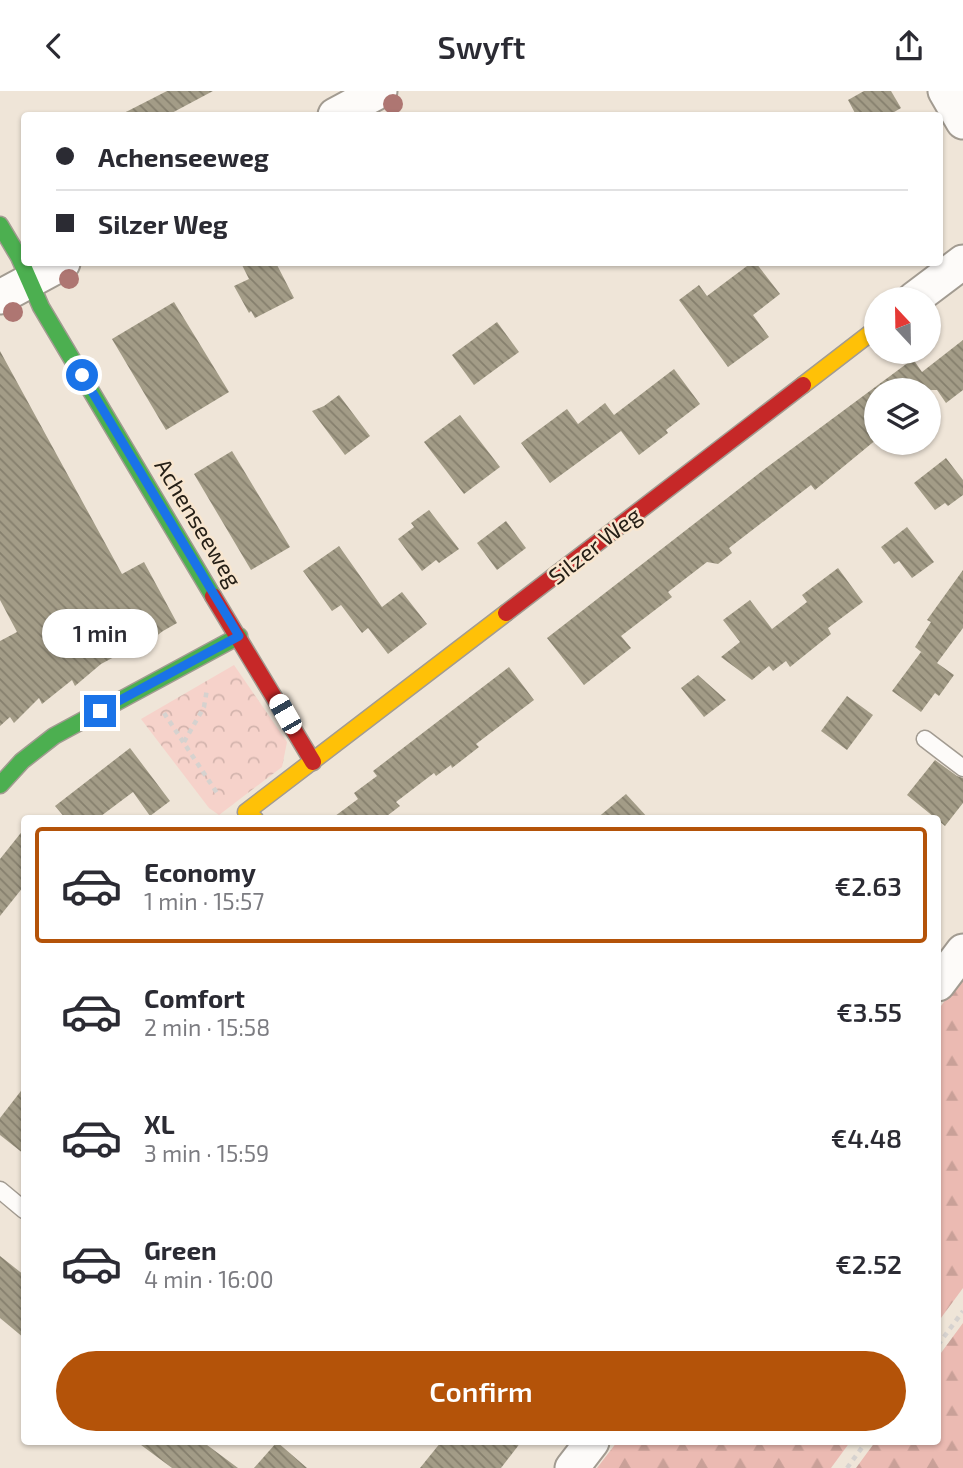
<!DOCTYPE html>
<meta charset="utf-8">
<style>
:root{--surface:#fff;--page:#f2f2f3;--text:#2b2b33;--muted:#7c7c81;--line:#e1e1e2;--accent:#b45309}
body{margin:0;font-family:"Exo 2",sans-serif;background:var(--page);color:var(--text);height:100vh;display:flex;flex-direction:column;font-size:26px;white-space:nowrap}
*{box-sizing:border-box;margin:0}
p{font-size:23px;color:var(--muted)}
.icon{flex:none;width:38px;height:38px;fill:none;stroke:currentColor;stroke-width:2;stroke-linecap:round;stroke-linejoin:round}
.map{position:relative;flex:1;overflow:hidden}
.panel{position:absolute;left:21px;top:724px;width:920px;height:630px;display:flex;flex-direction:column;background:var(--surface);border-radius:7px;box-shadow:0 2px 5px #0004}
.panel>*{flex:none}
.top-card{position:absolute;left:21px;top:21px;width:922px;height:154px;border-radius:7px;box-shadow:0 2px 5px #0004;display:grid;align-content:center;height:154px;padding:0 35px;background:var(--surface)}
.needle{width:46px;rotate:338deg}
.fabs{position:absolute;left:864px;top:196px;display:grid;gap:14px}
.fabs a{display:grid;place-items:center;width:77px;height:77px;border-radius:50%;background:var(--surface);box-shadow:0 2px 5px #0004;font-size:35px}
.end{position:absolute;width:32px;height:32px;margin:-16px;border:9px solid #1a73e8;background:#fff;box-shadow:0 0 0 4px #fff}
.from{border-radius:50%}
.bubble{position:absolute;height:49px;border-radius:24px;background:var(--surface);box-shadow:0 2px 5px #0004;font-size:23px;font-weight:600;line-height:49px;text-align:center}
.car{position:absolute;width:21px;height:42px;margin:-21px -10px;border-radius:9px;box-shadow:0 0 5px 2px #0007;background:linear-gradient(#fff 24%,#345 0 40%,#fff 0 76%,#345 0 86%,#fff 0)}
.top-card b{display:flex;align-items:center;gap:24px;height:66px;font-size:26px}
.top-card b+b{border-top:2px solid var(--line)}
.top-card i{width:18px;height:18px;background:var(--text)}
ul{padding:12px 0 0;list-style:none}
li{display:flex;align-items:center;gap:21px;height:116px;margin:0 14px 10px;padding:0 21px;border:4px solid transparent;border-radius:7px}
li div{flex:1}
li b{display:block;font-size:26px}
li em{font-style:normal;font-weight:600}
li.active{border-color:var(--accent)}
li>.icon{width:63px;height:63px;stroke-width:1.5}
.button{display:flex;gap:14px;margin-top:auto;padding:14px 35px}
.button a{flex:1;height:80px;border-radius:42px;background:var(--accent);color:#fff;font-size:28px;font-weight:600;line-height:80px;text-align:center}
header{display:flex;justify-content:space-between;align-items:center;height:91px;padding:0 35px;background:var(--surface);font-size:32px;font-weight:600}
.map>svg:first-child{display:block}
.forest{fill:url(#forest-firs)}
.park{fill:url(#park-crowns)}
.building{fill:url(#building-back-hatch)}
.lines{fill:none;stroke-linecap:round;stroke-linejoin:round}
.lane-casing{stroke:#a29b91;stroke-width:19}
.street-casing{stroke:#a29b91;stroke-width:37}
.fast-casing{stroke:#a29b91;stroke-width:19}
.slow-casing{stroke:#a29b91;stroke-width:19}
.jam-casing{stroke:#a29b91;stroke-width:19}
.path{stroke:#d6d2cf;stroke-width:4.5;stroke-dasharray:5 5;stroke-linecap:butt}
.lane{stroke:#fdfbf9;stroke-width:16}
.street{stroke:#fdfbf9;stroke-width:33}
.fast{stroke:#4caf50;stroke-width:16}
.slow{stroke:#ffc107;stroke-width:16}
.jam{stroke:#c62828;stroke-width:16}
.tree{fill:#ae7672}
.route{stroke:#1a73e8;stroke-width:9}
.labels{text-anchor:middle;stroke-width:5;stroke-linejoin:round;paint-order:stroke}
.street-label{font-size:23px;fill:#262017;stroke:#f8e6cf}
</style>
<header><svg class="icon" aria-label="back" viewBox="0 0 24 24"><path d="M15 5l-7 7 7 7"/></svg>Swyft<svg class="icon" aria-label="share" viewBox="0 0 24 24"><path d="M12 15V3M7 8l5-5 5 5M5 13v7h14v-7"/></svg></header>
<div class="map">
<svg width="963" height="1377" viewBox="0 0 963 1377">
<defs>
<pattern id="forest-firs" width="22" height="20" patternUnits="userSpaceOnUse" patternTransform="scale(1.75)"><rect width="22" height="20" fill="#ebbab2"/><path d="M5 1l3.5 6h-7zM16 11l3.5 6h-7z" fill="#c9a098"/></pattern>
<pattern id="park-crowns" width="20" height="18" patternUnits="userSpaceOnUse" patternTransform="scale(1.75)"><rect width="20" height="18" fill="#f6d2ca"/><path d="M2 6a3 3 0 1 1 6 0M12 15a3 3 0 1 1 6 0" fill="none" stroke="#d3b4ad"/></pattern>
<pattern id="building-back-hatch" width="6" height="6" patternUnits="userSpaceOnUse" patternTransform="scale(1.75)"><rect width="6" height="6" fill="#a39c87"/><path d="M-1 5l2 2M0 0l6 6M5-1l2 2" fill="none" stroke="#857f6d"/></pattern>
</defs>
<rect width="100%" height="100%" fill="#efe5d8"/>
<g class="forest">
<path d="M963,885V1197L938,1231V919Z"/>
<path d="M963,1232V1377H856L875,1351H938V1266Z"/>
<path d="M617,1351H850L831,1377H597Z"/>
</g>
<path class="park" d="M234,574L287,651L282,676L219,724L209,717L141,628Z"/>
<g class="building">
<path d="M167,0H213L168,24H120Z"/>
<path d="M864,0H891L901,17L889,24H856L848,9Z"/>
<path d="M241,172H276L294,207L255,227L251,220L249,222L234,195L249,188Z"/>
<path d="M751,172H756L780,203L753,224L769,246L728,276L679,209L699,194L707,205Z"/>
<path d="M174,211L229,301L166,339L112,248Z"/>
<path d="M497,231L519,261L474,294L452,264Z"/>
<path d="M963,249V299L946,312L937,299H877V348L815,399L811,394L729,457L732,462L718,473L707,471L668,501L672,506L621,545L631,557L584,594L547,547L766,377L913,268L922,281Z"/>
<path d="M0,260L122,483L144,471L177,532L163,540L134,562L131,557L101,573L75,595L72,589L42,613L39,607L14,632L10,626L0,635V550L17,541L0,509Z"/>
<path d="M674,278L700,313L666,339L668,342L639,364L621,340L550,392L521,352L567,318L578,333L605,312L614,324Z"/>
<path d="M339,304L370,345L345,364L312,320L324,315Z"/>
<path d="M460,324L500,376L464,403L424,351Z"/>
<path d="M232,360L290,456L251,479L194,383Z"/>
<path d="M946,367L963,389V404L948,415L945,412L935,419L914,392Z"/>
<path d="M429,419L459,458L439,472L436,469L422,480L398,448L414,436L411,432Z"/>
<path d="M506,430L526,457L497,479L477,452Z"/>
<path d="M907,436L934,471L912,487L899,470L894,473L881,456Z"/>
<path d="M339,455L382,516L402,501L427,533L388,563L368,537L362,542L341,514L332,520L303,480Z"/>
<path d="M838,477L863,511L828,537L831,543L790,576L786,570L773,580L769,575L752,589L721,566L740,551L723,529L750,509L772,538L807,511L802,504Z"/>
<path d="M963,479V537L937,572L954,584L939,605L935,602L921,621L892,600L921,561L925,564L915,556L931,531L927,529Z"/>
<path d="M509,576L534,609L476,653L479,656L452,677L451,674L436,685L434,682L396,711L400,715L383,728H331L358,708L354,702L377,685L373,680Z"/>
<path d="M698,584L726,609L704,626L681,597Z"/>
<path d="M847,605L873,624L847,659L821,640Z"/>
<path d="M130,657L170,710L150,725L133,701L97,728H66L55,715Z"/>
<path d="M935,669L957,685L963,687V712L945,735L907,704Z"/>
<path d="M626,703L649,728H596Z"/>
<path d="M24,738V795L0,825V768Z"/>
<path d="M24,996V1063L0,1044V1027Z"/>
<path d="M0,1165L24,1184V1247L0,1227Z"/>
<path d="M137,1351H203L238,1377H172Z"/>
<path d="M277,1351L307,1377H254Z"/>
<path d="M441,1351H521L501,1377H420Z"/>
</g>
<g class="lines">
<defs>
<g id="lane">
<path d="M925,648L963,677"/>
<path d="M0,1099L24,1119"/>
</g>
<g id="street">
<path d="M945,0L963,31"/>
<path d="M335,24L380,0"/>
<path d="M0,206L63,172"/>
<path d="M914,208L963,171"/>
<path d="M938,893L963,860"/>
<path d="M572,1377L592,1351"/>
</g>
<g id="fast">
<path d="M0,134L19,166L41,216L213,505"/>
<path d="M0,694L22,670L54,645L239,545"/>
</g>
<g id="slow">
<path d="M803,294L877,237"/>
<path d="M255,728L246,721L506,522"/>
</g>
<g id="jam">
<path d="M213,505L313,671"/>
<path d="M506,522L803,294"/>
</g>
</defs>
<use href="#lane" class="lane-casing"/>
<use href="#street" class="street-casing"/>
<use href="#fast" class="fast-casing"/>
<use href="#slow" class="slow-casing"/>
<use href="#jam" class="jam-casing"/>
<g class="path">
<path d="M164,622L219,705"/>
<path d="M184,651L204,616L207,598"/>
<path d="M938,1254L963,1220"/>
<path d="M847,1377L866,1351"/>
</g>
<use href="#lane" class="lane"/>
<use href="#street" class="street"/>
<use href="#fast" class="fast"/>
<use href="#slow" class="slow"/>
<use href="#jam" class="jam"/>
</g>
<g class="tree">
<circle cx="393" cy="13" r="10"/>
<circle cx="69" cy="188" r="10"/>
<circle cx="13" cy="221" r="10"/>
</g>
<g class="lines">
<path class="route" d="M82,284L239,545L100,620"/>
</g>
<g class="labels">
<g class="street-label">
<text transform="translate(198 432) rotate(59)" y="8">Achenseeweg</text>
<text transform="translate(595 455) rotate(-38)" y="8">Silzer Weg</text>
</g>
</g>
</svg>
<div class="fabs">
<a><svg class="needle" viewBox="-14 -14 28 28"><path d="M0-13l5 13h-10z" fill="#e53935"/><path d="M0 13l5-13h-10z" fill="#7c7c81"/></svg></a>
<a><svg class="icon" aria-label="layers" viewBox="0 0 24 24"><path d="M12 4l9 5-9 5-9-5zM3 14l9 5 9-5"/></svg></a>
</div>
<i class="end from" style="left:82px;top:284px"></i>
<i class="end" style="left:100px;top:620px"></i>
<div class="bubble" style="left:42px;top:518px;width:116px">1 min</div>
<i class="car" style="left:285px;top:623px;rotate:330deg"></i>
<div class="top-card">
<b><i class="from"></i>Achenseeweg</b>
<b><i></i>Silzer Weg</b>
</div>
<section class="panel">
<ul>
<li class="active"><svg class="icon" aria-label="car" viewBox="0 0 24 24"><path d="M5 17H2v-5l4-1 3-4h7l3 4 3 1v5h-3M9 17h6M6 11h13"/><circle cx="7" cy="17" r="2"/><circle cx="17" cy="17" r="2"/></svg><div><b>Economy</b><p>1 min · 15:57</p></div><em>€2.63</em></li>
<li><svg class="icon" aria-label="car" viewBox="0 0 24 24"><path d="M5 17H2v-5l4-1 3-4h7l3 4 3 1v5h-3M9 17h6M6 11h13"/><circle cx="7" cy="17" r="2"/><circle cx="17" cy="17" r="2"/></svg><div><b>Comfort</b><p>2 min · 15:58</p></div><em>€3.55</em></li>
<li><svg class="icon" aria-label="car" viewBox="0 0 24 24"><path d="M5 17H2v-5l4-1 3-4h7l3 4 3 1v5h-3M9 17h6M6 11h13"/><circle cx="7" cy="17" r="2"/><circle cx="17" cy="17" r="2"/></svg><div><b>XL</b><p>3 min · 15:59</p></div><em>€4.48</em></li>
<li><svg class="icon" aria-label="car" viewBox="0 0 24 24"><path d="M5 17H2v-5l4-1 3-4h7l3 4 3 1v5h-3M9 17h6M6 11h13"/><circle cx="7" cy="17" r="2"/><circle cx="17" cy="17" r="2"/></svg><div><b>Green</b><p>4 min · 16:00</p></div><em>€2.52</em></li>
</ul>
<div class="button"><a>Confirm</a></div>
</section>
</div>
